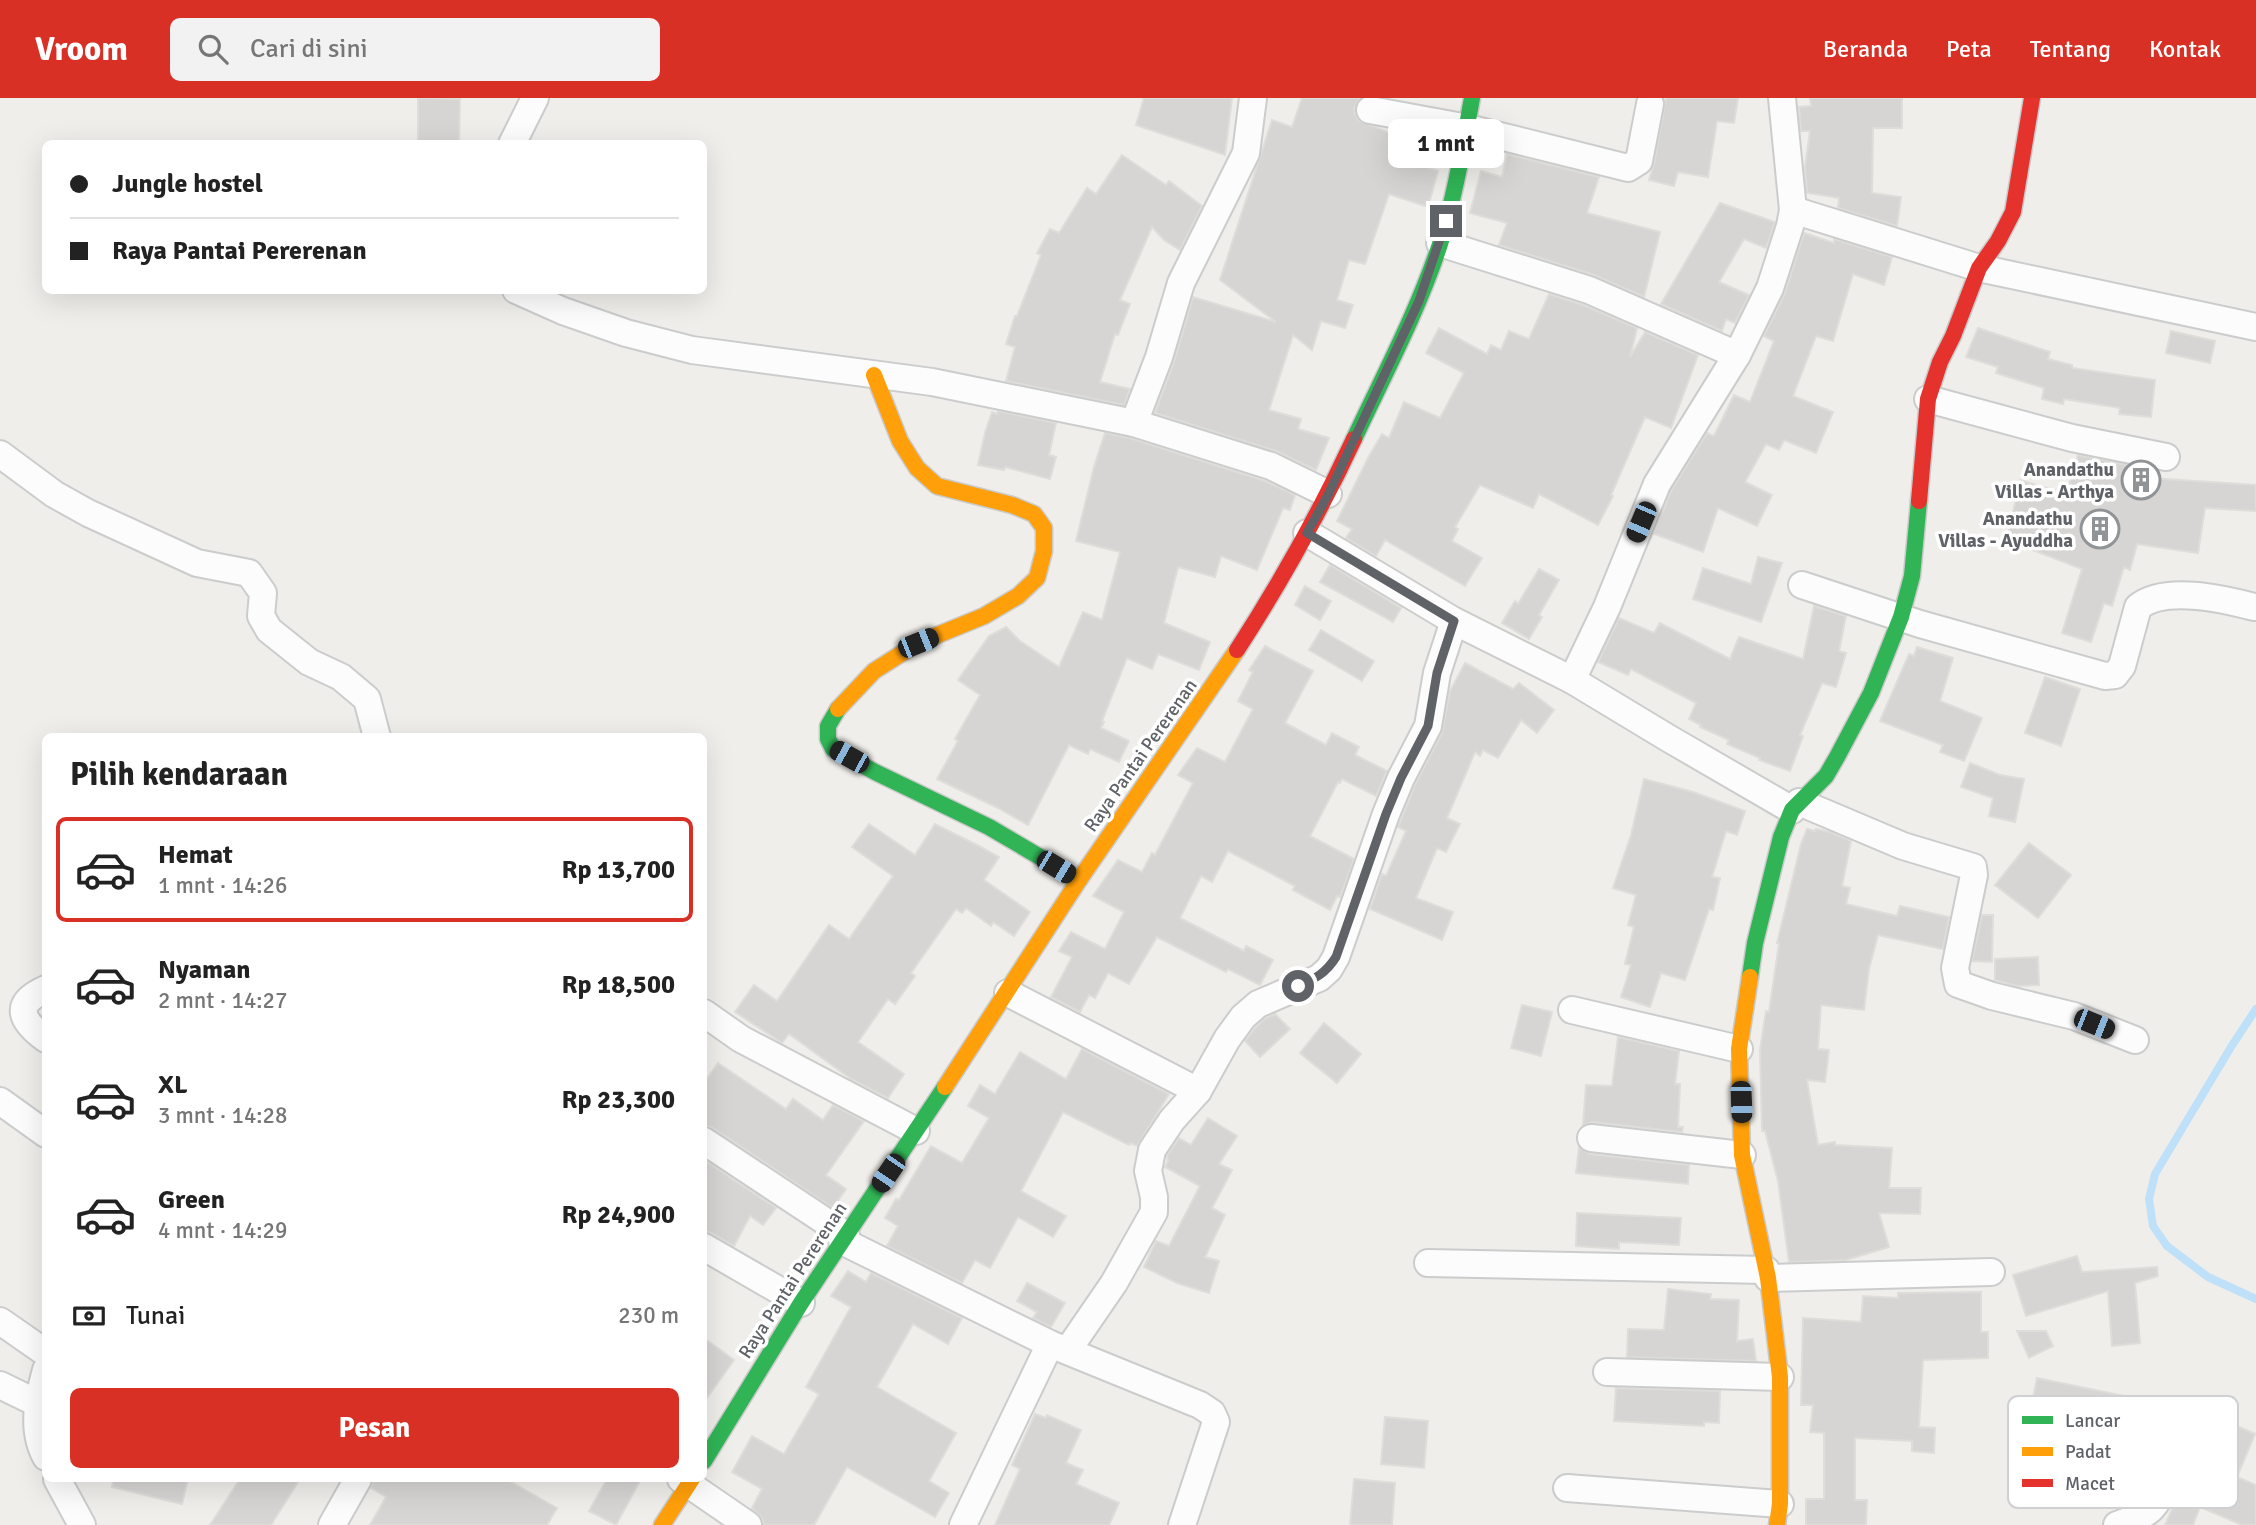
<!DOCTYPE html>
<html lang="id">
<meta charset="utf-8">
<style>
:root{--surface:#fff;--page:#f2f2f2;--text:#222;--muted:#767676;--line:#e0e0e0;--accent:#d93025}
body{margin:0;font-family:Signika,sans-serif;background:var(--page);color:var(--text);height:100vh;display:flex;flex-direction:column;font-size:26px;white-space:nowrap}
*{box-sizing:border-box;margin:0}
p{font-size:23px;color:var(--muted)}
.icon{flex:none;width:38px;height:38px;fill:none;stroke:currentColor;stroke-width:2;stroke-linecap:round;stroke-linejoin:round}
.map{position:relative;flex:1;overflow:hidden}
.panel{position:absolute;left:42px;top:635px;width:665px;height:749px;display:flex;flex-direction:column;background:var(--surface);border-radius:10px;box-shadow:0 7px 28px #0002}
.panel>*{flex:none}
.banner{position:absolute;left:42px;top:42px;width:665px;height:154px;border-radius:10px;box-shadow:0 7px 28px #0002;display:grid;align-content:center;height:154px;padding:0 28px;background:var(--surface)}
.end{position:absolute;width:32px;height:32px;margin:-16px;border:9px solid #5f6368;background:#fff;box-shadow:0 0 0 4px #fff}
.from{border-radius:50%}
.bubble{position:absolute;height:49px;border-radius:10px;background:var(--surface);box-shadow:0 7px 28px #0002;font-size:23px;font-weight:700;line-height:49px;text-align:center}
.car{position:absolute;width:21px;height:42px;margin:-21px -10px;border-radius:9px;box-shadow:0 0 5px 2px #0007;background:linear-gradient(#222 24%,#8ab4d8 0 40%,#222 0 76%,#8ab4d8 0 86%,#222 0)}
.banner b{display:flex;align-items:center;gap:24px;height:66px;font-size:26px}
.banner b+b{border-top:2px solid var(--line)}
.banner i{width:18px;height:18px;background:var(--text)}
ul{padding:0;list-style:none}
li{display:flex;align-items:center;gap:21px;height:105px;margin:0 14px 10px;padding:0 14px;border:4px solid transparent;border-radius:10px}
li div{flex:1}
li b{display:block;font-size:26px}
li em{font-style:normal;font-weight:700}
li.on{border-color:var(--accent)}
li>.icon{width:63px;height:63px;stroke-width:1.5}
h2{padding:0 28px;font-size:32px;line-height:84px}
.pay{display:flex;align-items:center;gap:18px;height:77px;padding:0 28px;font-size:26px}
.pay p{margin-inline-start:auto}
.primary-button{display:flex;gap:14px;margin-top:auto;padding:14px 28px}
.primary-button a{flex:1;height:80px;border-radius:10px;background:var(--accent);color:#fff;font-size:28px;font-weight:700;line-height:80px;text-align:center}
header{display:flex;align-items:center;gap:42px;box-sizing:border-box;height:98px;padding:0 35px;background:var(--accent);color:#fff}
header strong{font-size:33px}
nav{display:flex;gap:38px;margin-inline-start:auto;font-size:24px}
.search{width:490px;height:63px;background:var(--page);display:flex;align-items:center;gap:18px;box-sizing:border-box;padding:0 24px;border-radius:10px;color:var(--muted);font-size:26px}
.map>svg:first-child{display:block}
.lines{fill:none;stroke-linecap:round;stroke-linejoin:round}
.stream{stroke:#bfe0f9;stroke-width:8}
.building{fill:#d6d5d3;stroke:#deddd9;stroke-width:2}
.street-casing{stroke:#cbcccc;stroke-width:30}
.fast-casing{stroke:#cacacb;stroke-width:19}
.slow-casing{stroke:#cacacb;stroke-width:19}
.jam-casing{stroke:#cacacb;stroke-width:19}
.street{stroke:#fdfcfc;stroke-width:26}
.fast{stroke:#30b455;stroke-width:16}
.slow{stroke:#ff9f0a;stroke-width:16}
.jam{stroke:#e5322d;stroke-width:16}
.route{stroke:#5f6368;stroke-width:9}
.labels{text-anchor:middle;stroke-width:7;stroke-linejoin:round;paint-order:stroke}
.poi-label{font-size:19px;font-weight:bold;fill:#5f6368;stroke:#fff;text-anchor:end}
.street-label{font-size:19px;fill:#5f6368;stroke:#fff}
.key{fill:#fff;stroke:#cfd0d2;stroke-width:2}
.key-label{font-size:19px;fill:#5f6368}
</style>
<header>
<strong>Vroom</strong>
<div class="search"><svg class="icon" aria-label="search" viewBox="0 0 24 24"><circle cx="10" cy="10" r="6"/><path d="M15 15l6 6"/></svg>Cari di sini</div>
<nav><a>Beranda</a><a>Peta</a><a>Tentang</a><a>Kontak</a></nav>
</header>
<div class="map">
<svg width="2256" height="1427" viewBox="0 0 2256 1427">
<rect width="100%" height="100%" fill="#efeeea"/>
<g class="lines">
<path class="stream" d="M2256,911L2231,949L2155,1076L2149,1101L2153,1128L2167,1148L2208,1179L2256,1201"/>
</g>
<g class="building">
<path d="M418,0L460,1L459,46H418Z"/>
<path d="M1144,0H1232L1225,57L1136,27Z"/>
<path d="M1302,0H1360L1354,10L1355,17L1359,23L1404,40L1398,60L1438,73L1428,109L1389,96L1365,166L1349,162L1337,202L1353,207L1345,230L1321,223L1312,252L1293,237L1269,312L1301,321L1298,331L1329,340L1316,372L1276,353L1155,315L1174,264L1193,199L1276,224L1220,182L1272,22L1292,29Z"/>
<path d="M1666,0H1738L1734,25L1717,23L1708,79L1678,74L1674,88L1649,82L1654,66Z"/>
<path d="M1810,0H1902V30H1873L1872,95L1901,99L1897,128L1838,110L1839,100L1807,95L1805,69L1810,33H1801L1799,9L1811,8Z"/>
<path d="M1507,56L1599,79L1587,115L1660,134L1644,199L1594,177L1499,147L1507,125L1470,115L1481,73L1502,79Z"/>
<path d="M1122,57L1166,87L1169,83L1202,108L1180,152L1164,142L1152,129L1120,202L1130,206L1118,237L1115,236L1100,284L1130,291L1124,307L1006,283L1015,249L1006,246L1015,218H1017L1041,157L1037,155L1050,131L1059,135L1087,90L1096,96Z"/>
<path d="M1720,105L1775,124L1766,150L1744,141L1719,184L1749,197L1735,225L1726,221L1722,233L1661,206Z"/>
<path d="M1804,135L1834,145V141L1892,159L1884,187L1853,176L1833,243L1816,238L1793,298L1833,314L1816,355L1784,342L1779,352L1766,346L1745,384L1772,397L1757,428L1718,410L1703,454L1654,436L1671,393L1707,335L1714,338L1734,297L1750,304L1774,243L1764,238L1785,195Z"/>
<path d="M1549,196L1583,207L1637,230L1630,259L1645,234L1698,257L1671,330L1645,319L1611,397L1613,398L1598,427L1539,396L1533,410L1480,387L1455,429L1458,431L1452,443L1482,460L1465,488L1385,442L1376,458L1346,440L1352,431L1337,423L1369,358L1382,336L1389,340L1404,304L1440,320L1464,275L1426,255L1439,230L1487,256L1491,247L1501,252L1509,233L1529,241Z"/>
<path d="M1978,230L2050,254L2048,261L2072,267V270L2155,282L2151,319L2119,316L2120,310L2064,301L2063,306L2042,301L2044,290L1996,275L1998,269L1966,259Z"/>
<path d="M2171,233L2215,243L2210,265L2166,255Z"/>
<path d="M998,313L1056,325L1049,357L1056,359L1050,381L1005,369L1004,372L978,367L985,335L992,314L997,316Z"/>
<path d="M1105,335L1130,340L1265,383L1295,397L1290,412L1283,410L1257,472L1221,458L1215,479L1178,469L1164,525L1210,544L1199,572L1158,556L1152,571L1127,560L1102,623L1104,624L1101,630L1129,643L1119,664L1090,651L1088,656L1069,647L1028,727L998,710L937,681L958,643L955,641L980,597L958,582L989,538L1006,529L1020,543L1059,569L1083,514L1102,522L1120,454L1076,443L1094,369Z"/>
<path d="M2078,357L2151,372L2150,380L2256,387V413L2205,410L2198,455L2137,446L2130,472L2124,469L2112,508L2104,505L2091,544L2062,535L2082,471L2007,442L2020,382L2066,396Z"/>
<path d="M1758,459L1782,465L1761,524L1693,501L1703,470L1751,486Z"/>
<path d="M1330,467L1401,510L1393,524L1320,484Z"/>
<path d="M1539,471L1559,482L1539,517L1542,519L1529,541L1502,525L1515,503L1518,506Z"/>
<path d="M1305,488L1331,503L1320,522L1295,507Z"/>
<path d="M1814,508L1846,518L1839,553L1846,555L1836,589L1822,585L1800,637L1803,638L1790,673L1759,662L1760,660L1727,646L1729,642L1700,629L1701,627L1689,621L1696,605L1631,571L1628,577L1598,564L1619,520L1654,535L1660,525L1730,561L1739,539L1803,561Z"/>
<path d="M1321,532L1374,563L1362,583L1309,552Z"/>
<path d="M1265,548L1313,573L1285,625L1326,647L1332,635L1359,649L1355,657L1387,673L1376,698L1342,681L1340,685L1338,684L1310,738L1354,761L1340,799L1337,798L1330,812L1293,792L1295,788L1228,753L1212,784L1201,778L1180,820L1244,853L1246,848L1273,862L1260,887L1228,871L1226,874L1157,839L1129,886L1108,875L1095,900L1089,897L1080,914L1051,899L1072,859L1059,853L1071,834L1105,851L1124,814L1093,798L1118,762L1142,774L1152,755L1155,757L1193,685L1178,677L1197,650L1225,664L1253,611L1238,603L1253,574L1249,572Z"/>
<path d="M1917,549L1953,560L1940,603L1982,620L1964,663L1940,654L1943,647L1880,623L1909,556L1914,558Z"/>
<path d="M1465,565L1513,591L1519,585L1554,612L1537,635L1521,622L1498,660L1483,652L1480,658L1475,654L1447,720L1460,726L1446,754L1437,750L1416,800L1453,814L1442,842L1370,811L1382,776L1386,778L1406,733L1398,729L1401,722L1415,687L1442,635L1450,593Z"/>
<path d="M2045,579L2080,591L2061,648L2025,635Z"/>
<path d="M1970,665L2000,677L2024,681L2015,724L1989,718L1993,700L1961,689Z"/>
<path d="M1644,681L1693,694L1745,713L1737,737L1726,733L1712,779L1720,780L1713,812L1709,811L1685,882L1661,875L1650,909L1621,899L1631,867L1625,866L1634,829L1628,827L1636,797L1613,790L1631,737Z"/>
<path d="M869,726L915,757L935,726L979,748L999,759L984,782L1030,814L1014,838L993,824L991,828L966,810L962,815L956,811L911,875L915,878L895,906L888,901L858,944L904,976L888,1000L851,981L789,936L782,945L735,914L754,887L777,903L829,827L849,841L893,778L852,749Z"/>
<path d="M1807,731L1815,733L1816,731L1830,734L1851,743L1842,788L1850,790L1846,806L1897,818L1900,808L1949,819L1943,851L1878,837L1869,871L1864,912L1821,907L1818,951L1829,952L1825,984L1807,982L1818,1047L1835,1044V1047L1892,1050L1889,1090H1921L1920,1116L1879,1115L1889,1149L1846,1162L1789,1164L1778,1083L1765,1033H1762L1760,952L1766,913L1769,914L1779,846L1777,845L1801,746Z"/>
<path d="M2029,745L2071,777L2038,820L1995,787Z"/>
<path d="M1982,817H1993L1992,864L1972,863Z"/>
<path d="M2038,859L2039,887L2017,888L1995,882V861Z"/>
<path d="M1522,907L1552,914L1541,958L1511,950Z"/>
<path d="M1275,916L1290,931L1260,959L1245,943L1255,930L1266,920Z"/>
<path d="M1324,925L1361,956L1337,985L1300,955Z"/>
<path d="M1618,939L1679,953L1675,986H1680L1678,1029H1683L1682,1034L1593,1024L1583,1027L1586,987L1612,988Z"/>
<path d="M1082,951L1169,996L1137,1048L1131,1045L1129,1047L1063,1014L1021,1093L1066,1118L1053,1139L1018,1119L990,1170L975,1162L962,1185L887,1148L898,1128L885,1120L896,1101L899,1102L931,1048L962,1065L989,1020L968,1008L980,987L995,996L1020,954L1066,981Z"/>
<path d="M718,965L786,1011L793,1001L823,1022L833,1007L864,1023L826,1077L846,1091L833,1110L713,1030L704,1027V985Z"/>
<path d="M1208,1020L1237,1038L1219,1066L1232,1072L1212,1110L1225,1117L1205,1159L1219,1163L1209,1195L1177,1185L1144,1169L1156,1143L1169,1148L1200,1088L1165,1069L1168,1063L1167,1058L1179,1040L1191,1047Z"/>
<path d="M1579,1049L1589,1056L1689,1067L1688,1086L1576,1075Z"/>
<path d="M704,1062L776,1110L763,1127L750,1118L734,1148L712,1135L704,1133Z"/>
<path d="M1577,1115L1681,1120L1679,1147L1619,1144V1151L1576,1148Z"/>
<path d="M2077,1158L2082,1174L2157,1169L2158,1178L2135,1185L2140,1245L2112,1248L2108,1193L2026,1218L2013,1177Z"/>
<path d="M848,1173L866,1184L871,1175L962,1220L948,1246L913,1226L877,1289L956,1335L929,1383L949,1395L935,1419L847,1369L814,1427H764L762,1420L752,1410L762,1391L732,1374L752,1338L784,1356L819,1296L806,1289L851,1209L831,1198Z"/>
<path d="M1027,1185L1065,1205L1051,1229L1033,1220L1037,1214L1017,1203Z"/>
<path d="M1668,1191L1711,1196L1710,1201L1739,1202L1737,1243L1753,1241L1756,1263L1627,1259L1628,1231L1664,1232Z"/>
<path d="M1981,1194V1234H1988V1260L1923,1262L1919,1329L1935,1330L1934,1355L1912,1353V1343L1855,1340V1402H1867L1866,1427H1806V1401H1824V1335L1810,1334L1813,1307H1801L1803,1220L1861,1224L1863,1198L1898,1200V1195Z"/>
<path d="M2017,1233H2046L2053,1248L2029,1260Z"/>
<path d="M704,1240L734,1262L704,1304Z"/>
<path d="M2037,1280L2134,1300L2125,1347L2178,1357L2199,1311L2255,1336L2237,1379L2256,1387V1427H2242L2200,1409L2193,1427H2165L2184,1384L2181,1375L2176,1370L2168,1368L2159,1371L2147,1389L2054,1372L2053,1384L2014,1380L2017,1343H2024Z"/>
<path d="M1616,1290L1720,1293L1719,1325L1704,1324V1328L1614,1323Z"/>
<path d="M1035,1316L1046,1320L1047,1317L1081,1332L1066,1365L1083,1372L1076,1386L1119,1405L1109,1427H995L1020,1371L1012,1367Z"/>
<path d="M1385,1319L1428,1323L1424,1370L1381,1366Z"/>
<path d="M113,1381H188L182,1406L112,1389Z"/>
<path d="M240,1381H300L271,1427H210Z"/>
<path d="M374,1381H506L557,1410L547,1427H370L386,1399L371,1390Z"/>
<path d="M607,1381H641L616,1427L589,1413Z"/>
<path d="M1354,1381L1395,1385L1392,1427H1350Z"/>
</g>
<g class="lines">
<defs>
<g id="street">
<path d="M1253,0L1246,55L1181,185L1159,259L1134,325L1271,368L1328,396"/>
<path d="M1370,12L1468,30L1628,70L1639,63L1650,6"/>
<path d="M512,46L535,0"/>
<path d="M1793,112L1979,170L2256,229"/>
<path d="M1440,145L1589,192L1737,257"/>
<path d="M516,192L563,213L626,235L692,252L932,284L1134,325"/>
<path d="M1928,301L2072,340L2166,359"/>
<path d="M0,356L54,396L88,415L197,465L249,475L263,495L261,518L269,532L309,564L341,579L367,601L377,639"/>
<path d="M1307,435L1454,523L1572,582L1668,640L1792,712"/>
<path d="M1802,487L1920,526L2105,578L2115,577L2122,568L2138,509C2165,487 2223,501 2254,509"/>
<path d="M1572,582L1607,509L1657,386L1737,257L1770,190L1790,128L1793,112L1782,0"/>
<path d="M1799,704L1903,748L1973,769L1974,777L1955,870L1958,886L1992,898L2074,918L2135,942"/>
<path d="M46,891C12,906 21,923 46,941"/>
<path d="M1008,895L1198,993"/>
<path d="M1572,912L1739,951"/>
<path d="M704,915L741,941L916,1033"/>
<path d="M0,1003L46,1036"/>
<path d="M1591,1040L1742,1057"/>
<path d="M704,1043L846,1137"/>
<path d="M842,1143L1050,1246L1200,1307L1212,1315L1216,1324L1182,1427"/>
<path d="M704,1149L801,1205"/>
<path d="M1428,1165L1766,1172"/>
<path d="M1768,1180L1991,1174"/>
<path d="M0,1223L46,1255"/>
<path d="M1068,1252L1114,1185L1154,1114V1099L1148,1073L1152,1052L1172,1022L1198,993L1227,941L1243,919L1258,906L1319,880L1329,871L1336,859L1386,716L1401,680L1428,628L1437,575L1454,523"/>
<path d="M46,1272C38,1301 31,1332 46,1359"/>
<path d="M1607,1274L1780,1279"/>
<path d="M0,1287L37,1305"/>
<path d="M57,1381L82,1427"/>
<path d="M681,1381L748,1427"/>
<path d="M1567,1390L1780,1406"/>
<path d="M332,1427L358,1381"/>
<path d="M963,1427L1050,1246"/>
<path d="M2117,1427C2149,1415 2152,1416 2168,1384"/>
</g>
<g id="fast">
<path d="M1354,341C1384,277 1418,213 1440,146C1455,98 1463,49 1472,0"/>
<path d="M838,611L828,628V641L833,651L875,674L989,729L1079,782"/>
<path d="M1750,879L1755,845L1781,739L1792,712L1826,678L1837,659L1871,595L1901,519L1912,478L1919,403"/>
<path d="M704,1363L801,1205L945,989"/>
</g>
<g id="slow">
<path d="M838,611L874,573L918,545L984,518L1018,498L1037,480L1044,453V430L1034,416L1012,407L937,388L917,370L900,343L874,277"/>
<path d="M1750,879L1739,951L1742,1057L1768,1180L1780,1279V1406L1777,1427"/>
<path d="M945,989L1079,782L1237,552"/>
<path d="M662,1427L692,1381"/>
</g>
<g id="jam">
<path d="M1919,403L1928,301L1940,264L1953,238L1979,170L1998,143L2013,114L2032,0"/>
<path d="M1237,552C1281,484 1320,414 1354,341"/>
</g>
</defs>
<use href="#street" class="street-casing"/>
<use href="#fast" class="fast-casing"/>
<use href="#slow" class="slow-casing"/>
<use href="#jam" class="jam-casing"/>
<use href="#street" class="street"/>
<use href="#fast" class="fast"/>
<use href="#slow" class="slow"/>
<use href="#jam" class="jam"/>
</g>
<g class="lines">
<path class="route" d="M1298,888C1315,881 1326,875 1336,859L1386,716L1401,680L1428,628L1437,575L1454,523L1307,435L1328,397L1419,203L1446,123"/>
</g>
<defs>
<symbol id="building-ring" viewBox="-11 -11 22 22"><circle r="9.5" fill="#fff" stroke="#919496" stroke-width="1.5"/><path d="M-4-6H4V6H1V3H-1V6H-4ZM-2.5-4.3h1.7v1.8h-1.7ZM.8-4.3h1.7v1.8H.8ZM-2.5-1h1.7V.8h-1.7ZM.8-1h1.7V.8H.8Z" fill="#919496"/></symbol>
</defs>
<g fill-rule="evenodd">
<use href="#building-ring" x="2119" y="360" width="44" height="44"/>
<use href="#building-ring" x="2078" y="409" width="44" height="44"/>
</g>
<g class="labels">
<g class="poi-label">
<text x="2114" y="378">Anandathu<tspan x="2114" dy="22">Villas - Arthya</tspan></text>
<text x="2073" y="427">Anandathu<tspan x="2073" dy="22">Villas - Ayuddha</tspan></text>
</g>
<g class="street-label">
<text transform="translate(1140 657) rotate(-55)" y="7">Raya Pantai Pererenan</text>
<text transform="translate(792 1182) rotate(-57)" y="7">Raya Pantai Pererenan</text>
</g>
</g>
<rect x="2008" y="1298" width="230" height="112" rx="10" class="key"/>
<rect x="2022" y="1318" width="31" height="8" fill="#30b455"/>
<rect x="2022" y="1349" width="31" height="9" fill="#ff9f0a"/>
<rect x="2022" y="1381" width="31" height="8" fill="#e5322d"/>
<g class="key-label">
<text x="2065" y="1329">Lancar</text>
<text x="2065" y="1360">Padat</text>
<text x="2065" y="1392">Macet</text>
</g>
</svg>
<i class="end from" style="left:1298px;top:888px"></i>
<i class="end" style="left:1446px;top:123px"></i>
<div class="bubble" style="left:1388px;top:21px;width:116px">1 mnt</div>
<i class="car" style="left:1641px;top:424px;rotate:203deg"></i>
<i class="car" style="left:918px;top:545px;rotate:68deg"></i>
<i class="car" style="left:849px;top:659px;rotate:299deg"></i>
<i class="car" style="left:1056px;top:769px;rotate:121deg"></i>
<i class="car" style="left:2094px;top:926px;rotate:112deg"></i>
<i class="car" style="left:1741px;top:1004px;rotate:178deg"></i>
<i class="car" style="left:888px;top:1075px;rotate:214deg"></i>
<div class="banner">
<b><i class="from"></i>Jungle hostel</b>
<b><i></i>Raya Pantai Pererenan</b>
</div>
<section class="panel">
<h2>Pilih kendaraan</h2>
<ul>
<li class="on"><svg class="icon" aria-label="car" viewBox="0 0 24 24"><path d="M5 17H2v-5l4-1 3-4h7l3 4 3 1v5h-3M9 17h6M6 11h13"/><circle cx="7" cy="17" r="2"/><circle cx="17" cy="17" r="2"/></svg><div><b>Hemat</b><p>1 mnt · 14:26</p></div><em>Rp 13,700</em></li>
<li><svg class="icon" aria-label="car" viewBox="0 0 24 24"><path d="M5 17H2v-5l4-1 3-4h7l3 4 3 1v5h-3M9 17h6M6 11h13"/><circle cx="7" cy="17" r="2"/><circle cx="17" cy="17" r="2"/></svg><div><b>Nyaman</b><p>2 mnt · 14:27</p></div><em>Rp 18,500</em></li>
<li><svg class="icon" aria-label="car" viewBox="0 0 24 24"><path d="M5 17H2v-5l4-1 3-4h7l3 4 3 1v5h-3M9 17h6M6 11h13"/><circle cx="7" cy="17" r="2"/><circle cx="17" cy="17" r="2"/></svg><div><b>XL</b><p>3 mnt · 14:28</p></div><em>Rp 23,300</em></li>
<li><svg class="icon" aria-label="car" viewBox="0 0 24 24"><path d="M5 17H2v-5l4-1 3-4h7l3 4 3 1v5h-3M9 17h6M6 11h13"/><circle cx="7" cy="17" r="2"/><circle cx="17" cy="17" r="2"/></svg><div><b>Green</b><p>4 mnt · 14:29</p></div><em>Rp 24,900</em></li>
</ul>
<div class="pay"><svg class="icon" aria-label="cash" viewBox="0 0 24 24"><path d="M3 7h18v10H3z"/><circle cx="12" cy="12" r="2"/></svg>Tunai<p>230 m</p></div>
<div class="primary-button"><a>Pesan</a></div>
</section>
</div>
